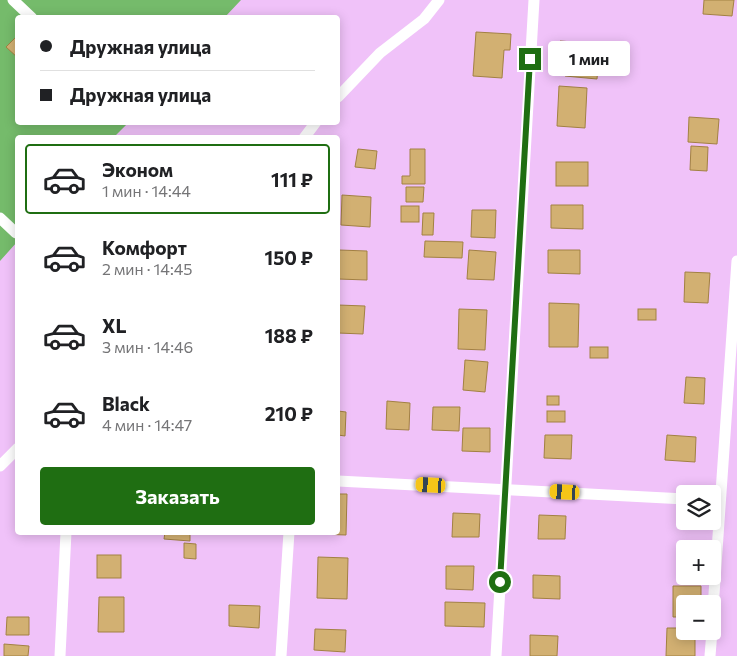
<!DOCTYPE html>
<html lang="ru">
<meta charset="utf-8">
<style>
:root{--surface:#fff;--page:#f6f6f6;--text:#202124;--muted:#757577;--line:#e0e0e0;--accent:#1f6e12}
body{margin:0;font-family:Commissioner,sans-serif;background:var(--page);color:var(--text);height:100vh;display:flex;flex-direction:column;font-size:19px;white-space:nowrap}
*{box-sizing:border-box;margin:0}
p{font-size:16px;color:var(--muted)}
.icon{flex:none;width:28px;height:28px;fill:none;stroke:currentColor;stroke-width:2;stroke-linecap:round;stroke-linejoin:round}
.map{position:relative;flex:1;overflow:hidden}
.drawer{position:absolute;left:15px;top:135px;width:325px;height:400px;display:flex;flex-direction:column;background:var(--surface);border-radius:5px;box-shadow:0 2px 12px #0003}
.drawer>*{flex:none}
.top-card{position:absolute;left:15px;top:15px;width:325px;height:110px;border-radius:5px;box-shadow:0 2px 12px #0003;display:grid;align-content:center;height:110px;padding:0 25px;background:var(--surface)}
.fabs{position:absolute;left:676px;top:485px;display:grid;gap:10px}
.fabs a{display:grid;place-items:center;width:45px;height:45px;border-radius:5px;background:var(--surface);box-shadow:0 2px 12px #0003;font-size:25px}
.end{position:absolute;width:22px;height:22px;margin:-11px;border:6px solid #1f6e12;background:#fff;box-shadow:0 0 0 2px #fff}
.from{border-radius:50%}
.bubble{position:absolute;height:35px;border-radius:5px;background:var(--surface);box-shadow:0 2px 12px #0003;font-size:16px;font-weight:700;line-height:35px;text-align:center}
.car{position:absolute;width:15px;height:30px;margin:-15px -8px;border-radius:6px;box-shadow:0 0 4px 1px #0007;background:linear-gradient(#f5c518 24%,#345 0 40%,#f5c518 0 76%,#345 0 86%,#f5c518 0)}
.top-card b{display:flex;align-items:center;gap:18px;height:48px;font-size:19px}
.top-card b+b{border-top:1px solid var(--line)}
.top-card i{width:12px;height:12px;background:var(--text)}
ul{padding:9px 0 0;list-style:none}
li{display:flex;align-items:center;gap:15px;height:70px;margin:0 10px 8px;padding:0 15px;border:2px solid transparent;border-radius:5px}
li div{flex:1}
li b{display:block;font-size:19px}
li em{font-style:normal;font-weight:700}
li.selected{border-color:var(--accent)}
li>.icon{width:45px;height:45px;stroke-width:1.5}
.button{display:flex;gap:10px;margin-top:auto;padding:10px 25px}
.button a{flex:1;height:58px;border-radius:5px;background:var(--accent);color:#fff;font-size:20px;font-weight:700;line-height:58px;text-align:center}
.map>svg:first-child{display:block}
.green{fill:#75bb6b}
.building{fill:#d2b072;stroke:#a28143}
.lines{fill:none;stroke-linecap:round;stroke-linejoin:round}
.minor{stroke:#fff;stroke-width:11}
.route{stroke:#1f6e12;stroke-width:6}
</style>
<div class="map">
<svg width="737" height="656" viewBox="0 0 737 656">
<rect width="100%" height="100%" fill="#f0c2f9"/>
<path class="green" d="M0,0H241L225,17L18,18V122L128,123L114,137L18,138L17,242L0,261Z"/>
<g class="building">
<path d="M704,0H734L732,16L703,14Z"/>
<path d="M476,32L511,34L510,50H504L502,78L473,76Z"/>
<path d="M18,35V58L6,47Z"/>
<path d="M560,41L600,44L597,79L565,76L567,55L559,54Z"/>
<path d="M559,86L587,88L585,128L557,126Z"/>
<path d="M689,117L719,119L717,144L688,142Z"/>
<path d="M691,146L708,147L707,171L690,170Z"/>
<path d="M358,149L377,151L375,169L355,167Z"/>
<path d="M410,149H425V184H402V176H410Z"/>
<rect x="556" y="162" width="32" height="24"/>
<path d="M406,187H424L423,202H406Z"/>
<path d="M342,195L371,197L370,227L341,225Z"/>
<path d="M551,205H583V229L551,228Z"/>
<rect x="401" y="206" width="18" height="16"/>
<path d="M472,210H496L495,238L471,237Z"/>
<path d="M423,213H434L433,235H422Z"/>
<path d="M425,241L463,242L462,258L424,257Z"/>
<path d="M339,250L367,251V280L338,279Z"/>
<path d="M469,250L496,252L494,280L467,279Z"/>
<path d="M548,250H580V274L548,273Z"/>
<path d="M685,272L710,273L708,303L684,302Z"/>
<path d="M549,303L579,304L578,347H549Z"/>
<path d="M338,305L365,306L363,334L338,333Z"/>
<path d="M459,309L487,310L485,350L458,349Z"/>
<rect x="638" y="309" width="18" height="11"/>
<rect x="590" y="347" width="18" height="11"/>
<path d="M465,360L488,362L485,392L463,390Z"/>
<path d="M686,377L705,378L704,404L684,403Z"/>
<rect x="547" y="396" width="12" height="9"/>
<path d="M387,401L410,403L409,430L386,429Z"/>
<path d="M433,407H460L459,431L432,430Z"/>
<path d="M338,411L346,412L345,436L338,435Z"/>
<rect x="547" y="411" width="18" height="11"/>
<path d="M463,428H490V452L462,451Z"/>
<path d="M545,435H572L571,459L544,458Z"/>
<path d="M667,435L696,437L695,462L665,460Z"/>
<path d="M338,494H347L346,535L317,534V532H338Z"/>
<path d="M453,513L480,514L479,537H452Z"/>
<path d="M539,515L566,516L565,539H538Z"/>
<path d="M165,532H190V541L164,539Z"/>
<path d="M184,543L196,544V559L184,558Z"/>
<rect x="97" y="555" width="24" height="23"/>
<path d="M318,557L348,558L347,599L317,598Z"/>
<path d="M446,566H474L473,590L446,589Z"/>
<path d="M533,575L560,576V599L533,598Z"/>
<path d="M673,586H701V604H685V617H673Z"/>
<path d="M99,597H124V632H98Z"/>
<path d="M445,602L485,603L484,627L445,626Z"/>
<path d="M229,605L260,606L259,628L229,626Z"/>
<path d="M7,617H29V635H6Z"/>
<path d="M667,628H685V631H695V656H666Z"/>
<path d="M315,629L346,630L345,652L314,650Z"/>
<path d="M530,635L558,636L557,656H530Z"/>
<path d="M4,644L29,646L28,656H4Z"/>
</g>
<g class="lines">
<g class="minor">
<path d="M13,0L32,18"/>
<path d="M338,97L380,53L424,19L439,0"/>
<path d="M304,138L316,122"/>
<path d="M0,218L16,233"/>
<path d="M0,466L18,448"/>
<path d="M338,481L685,499"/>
<path d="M712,623L737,261"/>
<path d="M60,656L66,532"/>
<path d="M281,656L289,532"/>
<path d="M496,656L534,0"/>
<path d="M710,656L712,631"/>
</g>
</g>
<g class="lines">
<path class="route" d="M500,582L530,59"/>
</g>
</svg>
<div class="fabs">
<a><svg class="icon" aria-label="layers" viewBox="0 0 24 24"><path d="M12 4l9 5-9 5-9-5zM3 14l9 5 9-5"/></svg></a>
<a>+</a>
<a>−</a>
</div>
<i class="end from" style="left:500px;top:582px"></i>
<i class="end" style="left:530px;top:59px"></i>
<div class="bubble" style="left:548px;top:41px;width:82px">1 мин</div>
<i class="car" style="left:431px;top:485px;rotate:273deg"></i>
<i class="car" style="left:565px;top:492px;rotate:273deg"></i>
<div class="top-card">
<b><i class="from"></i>Дружная улица</b>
<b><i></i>Дружная улица</b>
</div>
<section class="drawer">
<ul>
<li class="selected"><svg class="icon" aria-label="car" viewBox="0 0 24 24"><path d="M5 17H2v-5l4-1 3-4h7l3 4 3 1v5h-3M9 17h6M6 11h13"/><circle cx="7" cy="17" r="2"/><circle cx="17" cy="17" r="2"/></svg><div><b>Эконом</b><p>1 мин · 14:44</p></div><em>111 ₽</em></li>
<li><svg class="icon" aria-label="car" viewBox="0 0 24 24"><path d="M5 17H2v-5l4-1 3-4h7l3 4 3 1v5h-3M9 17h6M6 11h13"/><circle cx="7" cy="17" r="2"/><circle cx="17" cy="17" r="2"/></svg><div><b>Комфорт</b><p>2 мин · 14:45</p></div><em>150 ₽</em></li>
<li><svg class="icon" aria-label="car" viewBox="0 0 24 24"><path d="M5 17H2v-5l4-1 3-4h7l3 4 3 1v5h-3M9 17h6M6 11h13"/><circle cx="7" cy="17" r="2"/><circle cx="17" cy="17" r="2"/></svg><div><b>XL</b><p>3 мин · 14:46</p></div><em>188 ₽</em></li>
<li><svg class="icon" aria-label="car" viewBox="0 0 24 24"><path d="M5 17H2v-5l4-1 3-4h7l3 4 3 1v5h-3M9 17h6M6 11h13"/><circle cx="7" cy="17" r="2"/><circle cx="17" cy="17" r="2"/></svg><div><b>Black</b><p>4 мин · 14:47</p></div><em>210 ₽</em></li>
</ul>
<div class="button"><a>Заказать</a></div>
</section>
</div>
